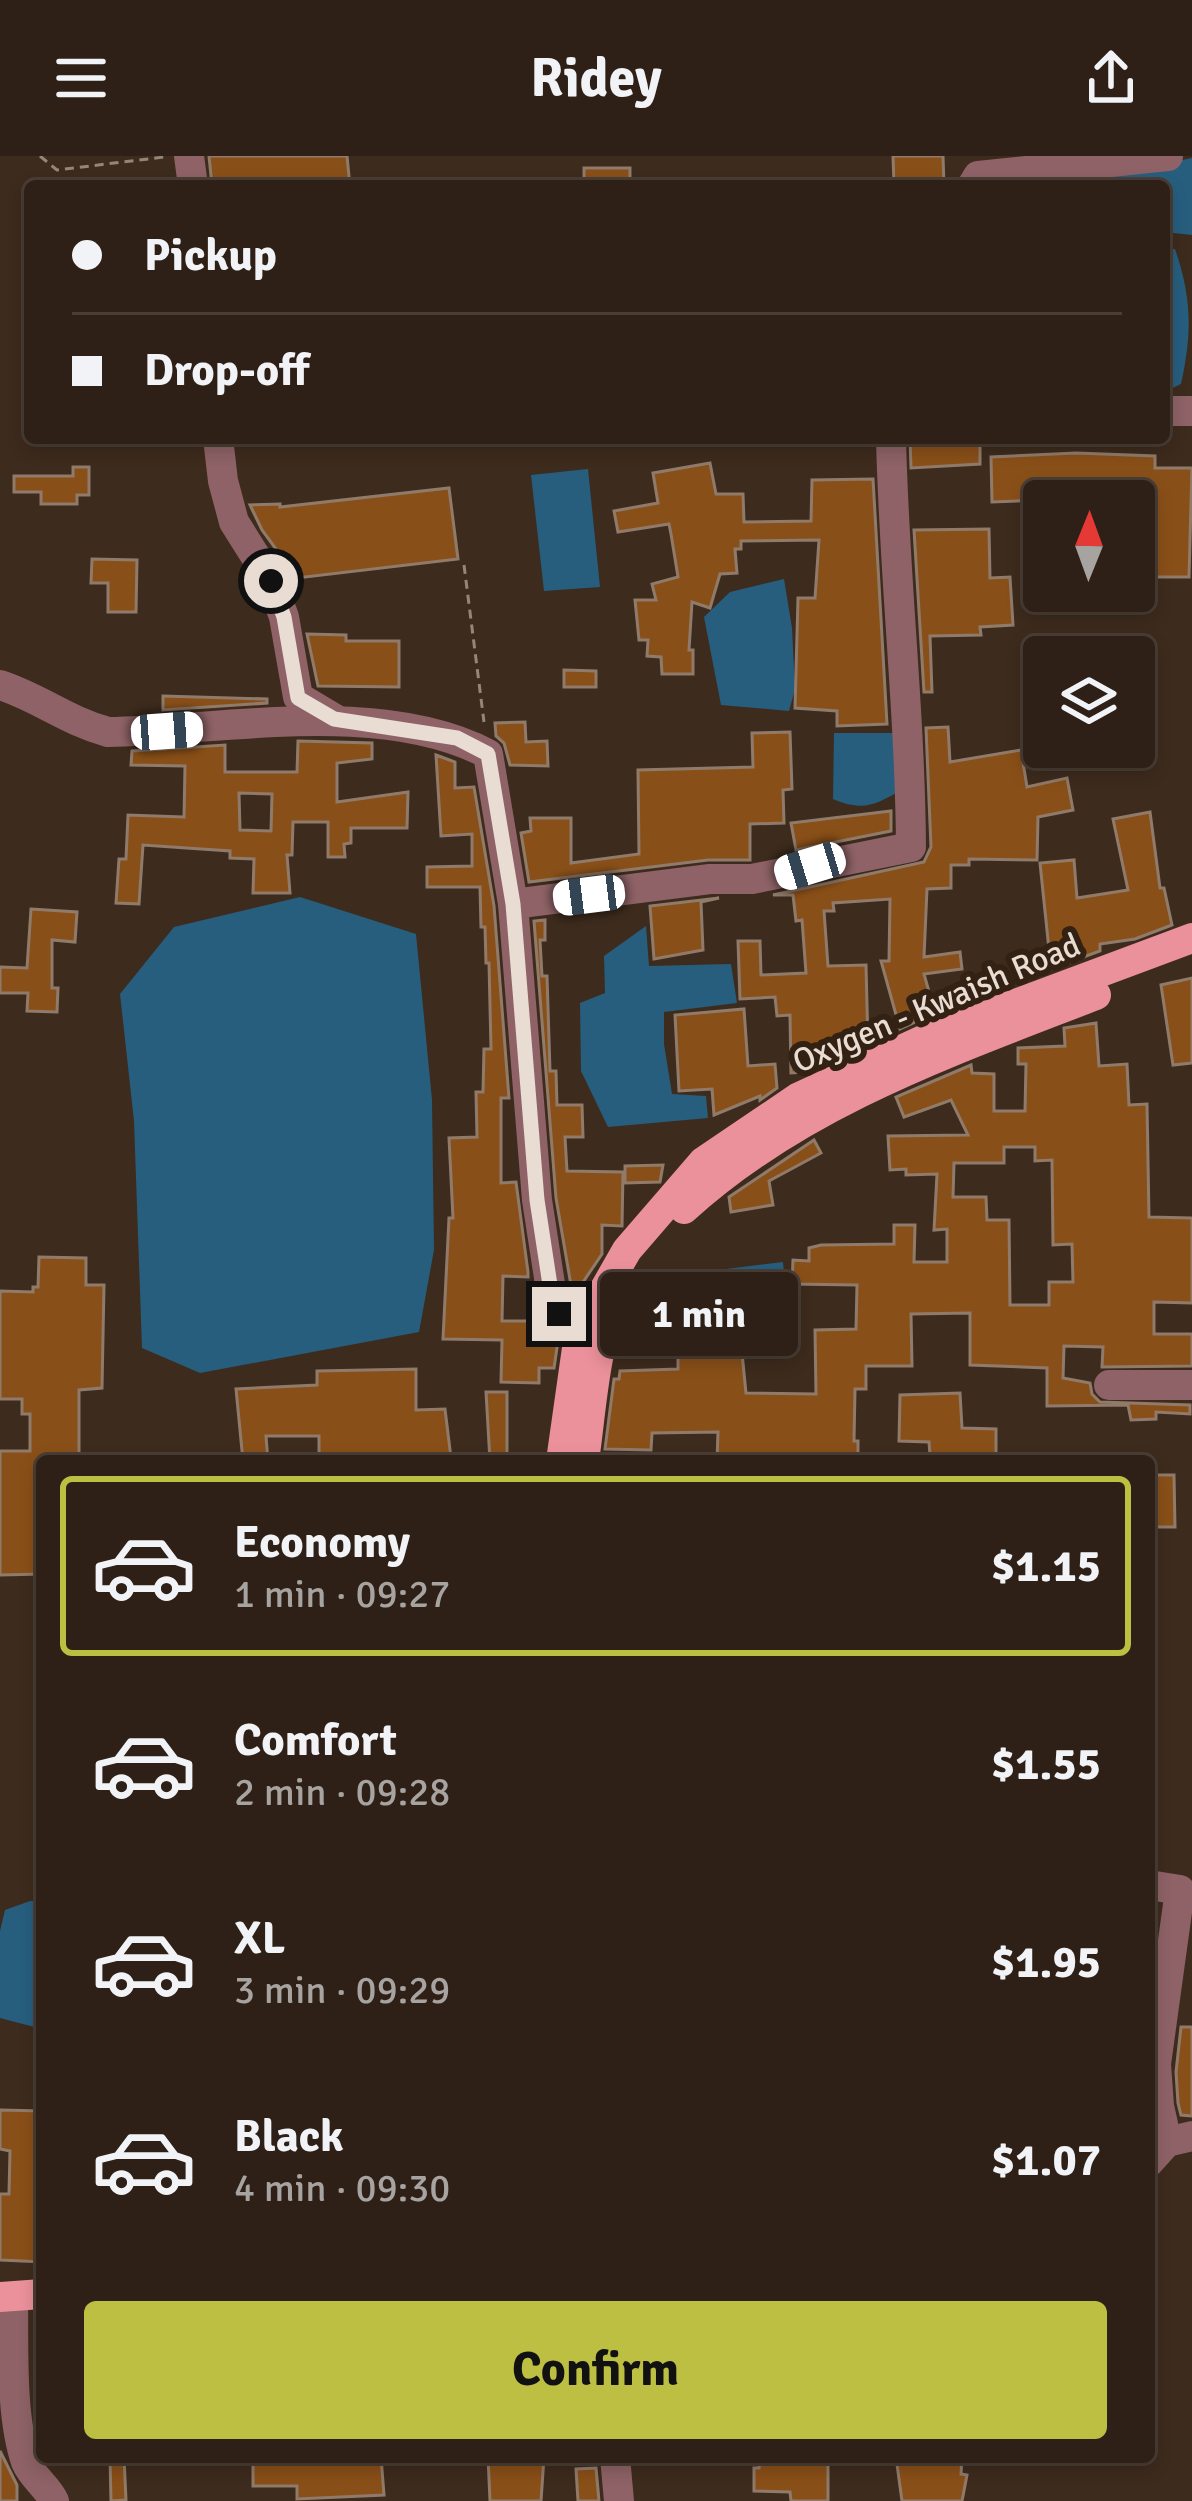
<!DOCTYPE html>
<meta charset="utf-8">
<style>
:root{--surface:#2e2016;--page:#3a2d23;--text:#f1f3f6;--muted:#a7a3a1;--line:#493e35;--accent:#bdbf43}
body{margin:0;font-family:Signika,sans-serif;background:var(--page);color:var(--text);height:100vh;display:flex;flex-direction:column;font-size:45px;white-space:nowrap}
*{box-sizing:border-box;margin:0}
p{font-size:39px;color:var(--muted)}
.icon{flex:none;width:66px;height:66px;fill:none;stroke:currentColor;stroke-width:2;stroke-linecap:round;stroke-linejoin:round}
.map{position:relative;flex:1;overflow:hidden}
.drawer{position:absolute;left:36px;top:1299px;width:1119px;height:1008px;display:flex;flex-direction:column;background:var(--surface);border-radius:12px;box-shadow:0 6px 18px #0003,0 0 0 3px var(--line)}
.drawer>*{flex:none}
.top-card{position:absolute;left:24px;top:24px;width:1146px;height:264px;border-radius:12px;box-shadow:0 6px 18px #0003,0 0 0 3px var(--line);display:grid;align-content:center;height:264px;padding:0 48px;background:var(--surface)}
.needle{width:78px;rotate:1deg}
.buttons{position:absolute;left:1023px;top:324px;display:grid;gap:24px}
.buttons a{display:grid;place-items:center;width:132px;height:132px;border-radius:12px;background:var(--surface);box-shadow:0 6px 18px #0003,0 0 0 3px var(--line);font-size:60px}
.end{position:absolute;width:54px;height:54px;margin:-27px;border:15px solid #e8dcd3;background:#111;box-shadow:0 0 0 6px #111}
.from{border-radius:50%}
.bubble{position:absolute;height:84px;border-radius:12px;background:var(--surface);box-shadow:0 6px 18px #0003,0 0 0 3px var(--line);font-size:39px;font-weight:700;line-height:84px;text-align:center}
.car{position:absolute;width:36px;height:72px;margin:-36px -18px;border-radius:15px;box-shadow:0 0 9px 3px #0007;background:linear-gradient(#fff 24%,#345 0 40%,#fff 0 76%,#345 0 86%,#fff 0)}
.top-card b{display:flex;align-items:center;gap:42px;height:114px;font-size:45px}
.top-card b+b{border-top:3px solid var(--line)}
.top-card i{width:30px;height:30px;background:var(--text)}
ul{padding:21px 0 0;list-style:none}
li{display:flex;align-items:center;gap:36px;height:180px;margin:0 24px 18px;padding:0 24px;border:6px solid transparent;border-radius:12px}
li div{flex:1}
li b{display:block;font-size:45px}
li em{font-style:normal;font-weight:700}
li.current{border-color:var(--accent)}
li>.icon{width:108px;height:108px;stroke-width:1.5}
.action{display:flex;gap:24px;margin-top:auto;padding:24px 48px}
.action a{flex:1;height:138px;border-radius:12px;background:var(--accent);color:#111;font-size:48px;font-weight:700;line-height:138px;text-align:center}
header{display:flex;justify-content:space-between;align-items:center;height:156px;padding:0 48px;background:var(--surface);font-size:54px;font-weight:700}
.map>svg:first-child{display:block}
.water{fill:#275e7e}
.building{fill:#894f18;stroke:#907b6a;stroke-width:3;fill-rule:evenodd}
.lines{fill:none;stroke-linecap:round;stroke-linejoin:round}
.path{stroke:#95867a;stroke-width:3;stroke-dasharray:9 6;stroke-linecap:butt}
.minor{stroke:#8e6266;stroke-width:30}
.major{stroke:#eb919b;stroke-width:30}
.route{stroke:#e8dcd3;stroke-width:15}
.labels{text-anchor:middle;stroke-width:12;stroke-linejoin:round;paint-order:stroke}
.street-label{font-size:33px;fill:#e8dcd3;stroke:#332113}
</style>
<header><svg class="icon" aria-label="menu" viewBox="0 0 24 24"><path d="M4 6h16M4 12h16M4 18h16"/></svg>Ridey<svg class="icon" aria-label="share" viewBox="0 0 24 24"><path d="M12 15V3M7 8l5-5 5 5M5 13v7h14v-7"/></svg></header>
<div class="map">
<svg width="1192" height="2345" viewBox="0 0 1192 2345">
<rect width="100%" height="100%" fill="#3d2b1d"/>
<g class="water">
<path d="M1192,2V79L1164,76V30H1070L1081,17L1143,12Z"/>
<path d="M1175,93C1192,142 1192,178 1181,228L1164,236V94Z"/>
<path d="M588,313L600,431L544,435L531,319Z"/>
<path d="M784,423L792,472L795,533L789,555L721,549L704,461L730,436Z"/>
<path d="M834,577H902L903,633C875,649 864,656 833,643Z"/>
<path d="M300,741L416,778L432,944L434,1094L419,1176L200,1217L142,1192L134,965L120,838L174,771Z"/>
<path d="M646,770L649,810L731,808L737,847L664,856V888L672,938L706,940L708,962L608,971L581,915L580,847L605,837L604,800Z"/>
<path d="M783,1106L788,1161C742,1177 701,1180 653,1173L677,1119Z"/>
<path d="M30,1745H42V1873L0,1862V1775L5,1754Z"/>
</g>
<g class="building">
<path d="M209,0H347L350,30H212Z"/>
<path d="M893,0H943L944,30H894Z"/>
<rect x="584" y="12" width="46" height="18"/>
<path d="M910,282H980V308L911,312Z"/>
<path d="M1076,297L1155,300V312H1192L1189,421H1154V357H1134V345H1106L1107,337L1073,340L1074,343L992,346L991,301Z"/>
<path d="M710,307L716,338H743L744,366L811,365L812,324L873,323L887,568L837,570V555L795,552L798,442H815L819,384L741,385V393H735L737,417L720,418L710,452L692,446L689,494H693V518H662L661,501L647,500L648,484H639L635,444H656L652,428L678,421L671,378L669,368L618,376L614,355L658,347L653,317Z"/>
<path d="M73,311H89V339H77V348H41V336H14V320H73Z"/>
<path d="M449,332L458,403L297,422L262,374L250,349L280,348V351Z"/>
<path d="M989,373L990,422L1010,421L1013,469L980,471L981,479L930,480L932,536H924L914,374Z"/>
<path d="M92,403L137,404L136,456H108V427H91Z"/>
<path d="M307,478L346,479V485H399V531L318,530Z"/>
<path d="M564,514L596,515V531H564Z"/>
<path d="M163,540L267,543V547L163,554Z"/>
<path d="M525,566L526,586L547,585L548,610L510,609L504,587L496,580L495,567Z"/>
<path d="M948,571L950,606L1021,594L1027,631L1067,622L1073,654L1038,661L1037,704L969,703V709H951V732L927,733L924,801L960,796L962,813L924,818L935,857L900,873L881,805H889L890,743L833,747L834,755H824L828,810L866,809L868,888L845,894L844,899L824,900V908L806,916L791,917L790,859L777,860L775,841L740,843L738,785H760L761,819L806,817L802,764L796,765L793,739H773L924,706L931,691L926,572Z"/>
<path d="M790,576L792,633L783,634L784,667L750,668V704H708L529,726L521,677L531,675L530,662H571V707L639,698L638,614L753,611L752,577Z"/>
<path d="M298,585L372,587V603L337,607V646L408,636L407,672H351V687L344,688L345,701H328V666H293L292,699H287L290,737H253L254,703L230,702V695L143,689L139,748L116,747L119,703H126L128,659L184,661L185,610L131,609L132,595L225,589V616H297ZM239,637L272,638L271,675L240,674Z"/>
<path d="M436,599L455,606V632L474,631L494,750L509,942H501V1027L516,1026L528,1116V1121L503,1120L502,1165H541L550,1176L547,1179L558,1185L554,1212H539V1227L501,1226L502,1184L443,1183L449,1062H453L449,982L477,981L476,936H483L484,893H491L489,807H486L485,771H481L480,731H427V711L472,710V678L441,680Z"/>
<path d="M891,655V675L796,694L791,667Z"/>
<path d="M1150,656L1160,732H1164L1172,769L1135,783L1100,788V795L1051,813L1040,707L1074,704L1077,742L1128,734L1113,663Z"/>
<path d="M719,742L701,746L703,794L654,803L650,750Z"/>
<path d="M31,753L77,756L75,786L52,784V832H58L57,856L27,855L28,837H0V811L27,812Z"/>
<path d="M545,764V784H540L542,820H547L550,915H556L557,949H582L583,981H565L567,1015L623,1016L622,1070L602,1069V1098L573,1141L556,1042L534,765Z"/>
<path d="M1192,822V907L1173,909L1161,829Z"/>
<path d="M744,853L748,910L775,908L777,932L760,944V940L714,959L712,933L679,935L675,859Z"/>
<path d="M1096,867L1099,910L1127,908L1129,949L1147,948L1149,1061L1192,1062V1147L1154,1146V1178H1192V1210L1102,1211L1103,1191L1064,1190L1063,1222L1090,1227L1092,1238L1100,1246L1190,1249V1258L1156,1256V1263L1131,1264L1128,1249L1047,1250V1212L970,1209V1157L911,1158L912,1210H866V1233H855L854,1285H858V1305H717L718,1276L652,1277L651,1294L605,1293L614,1223H619L620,1215L678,1213V1195H711V1190L741,1187L746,1237L816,1238L815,1174L856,1173L857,1129L792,1128L793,1104L809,1105V1092L821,1089L894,1088V1069H915L914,1106H947V1073L934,1074L937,1018L906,1019V1013L890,1014L888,980L968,979L951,944L904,961L896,941L971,909L972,917L994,918V955H1025L1026,908H1018V892L1065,890L1064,872ZM1004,991H1035V1005L1052,1004L1053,1089L1072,1088L1073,1126H1049V1149H1010L1009,1064H987L986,1041H953L954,1007H1004Z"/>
<path d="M814,984L821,997L769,1025L773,1049L731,1056L729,1041Z"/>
<path d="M663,1009L660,1026L625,1027V1010Z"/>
<path d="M39,1101L86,1102V1129H104L102,1232L79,1234V1305H42V1418L0,1419V1295H30V1258H22V1243H0V1135L33,1136V1131H38Z"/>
<path d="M416,1213V1254L445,1253L451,1302L319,1305V1280H266L268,1305H243L236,1233L317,1229V1215Z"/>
<path d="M486,1236H507V1305H490Z"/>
<path d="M960,1237L962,1272L996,1273V1305H938V1299L930,1300L929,1286L899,1285L900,1239Z"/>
<path d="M1155,1319H1174L1175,1371H1156Z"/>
<path d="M1181,1871H1192V1960L1181,1959L1178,1947L1176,1916Z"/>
<path d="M0,1954L42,1955V2106L0,2104V2038H9L10,1995L0,1993Z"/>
<path d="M0,2295L17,2329V2345H0Z"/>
<path d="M110,2301H124L126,2344L111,2345Z"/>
<path d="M253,2301H381L384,2339L297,2343V2330H253Z"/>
<path d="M488,2301H544L541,2345H490Z"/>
<path d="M760,2301H828V2345H791L790,2336L754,2335V2312H759Z"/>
<path d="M896,2301H962L961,2318L967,2319L962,2345H902Z"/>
<path d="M596,2312L599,2345H578L576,2313Z"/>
</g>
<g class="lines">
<g class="path">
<path d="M40,0L57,14L164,1"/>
<path d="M464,409L484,566"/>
</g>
<g class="minor">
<path d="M189,0L193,30"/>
<path d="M972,30L978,20L1168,0"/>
<path d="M1164,255H1192"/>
<path d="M218,282L223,325L234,366L271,425L284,461L298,541L335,563"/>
<path d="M0,529C40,542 65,564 108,576C226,574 381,542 488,598L513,748L537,1044L552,1141L559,1158L579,1178"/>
<path d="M513,748L710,723H752L911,691C910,554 894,419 891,282"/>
<path d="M1109,1229H1192"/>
<path d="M1149,1729L1180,1734L1156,1908L1159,1950L1167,1986"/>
<path d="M1149,2006L1167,1986L1192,1980"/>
<path d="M13,2141C14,2191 10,2258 26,2306C32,2321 47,2330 54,2345"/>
<path d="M615,2301L619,2345"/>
</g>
<g class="major">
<path d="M684,1053C800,947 952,895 1096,839"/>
<path d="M561,1305L579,1178L627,1094L703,1006L799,941L940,876L1192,782"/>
<path d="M584,1305C592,1250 594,1188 618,1138"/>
<path d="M0,2141L42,2138"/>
</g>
</g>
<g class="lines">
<path class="route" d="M271,425L284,461L298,542L334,563L457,582L488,598L513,748L537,1044L552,1142L559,1158"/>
</g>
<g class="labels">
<g class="street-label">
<text transform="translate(936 846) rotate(-23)" y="12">Oxygen - Kwaish Road</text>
</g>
</g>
</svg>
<div class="buttons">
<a><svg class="needle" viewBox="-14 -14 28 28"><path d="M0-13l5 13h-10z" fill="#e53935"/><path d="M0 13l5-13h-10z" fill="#a7a3a1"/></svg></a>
<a><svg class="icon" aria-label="layers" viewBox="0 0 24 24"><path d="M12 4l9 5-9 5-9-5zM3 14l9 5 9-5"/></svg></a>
</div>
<i class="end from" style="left:271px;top:425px"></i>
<i class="end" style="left:559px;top:1158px"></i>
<div class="bubble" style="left:600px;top:1116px;width:198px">1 min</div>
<i class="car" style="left:167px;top:575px;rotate:86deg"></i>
<i class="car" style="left:810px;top:710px;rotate:253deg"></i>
<i class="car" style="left:589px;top:739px;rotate:263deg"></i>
<div class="top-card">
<b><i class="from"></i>Pickup</b>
<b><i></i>Drop-off</b>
</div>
<section class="drawer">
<ul>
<li class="current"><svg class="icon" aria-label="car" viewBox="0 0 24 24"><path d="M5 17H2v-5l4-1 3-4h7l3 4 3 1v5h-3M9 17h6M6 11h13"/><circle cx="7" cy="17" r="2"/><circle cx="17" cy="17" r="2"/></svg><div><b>Economy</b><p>1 min · 09:27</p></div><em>$1.15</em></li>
<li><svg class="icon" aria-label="car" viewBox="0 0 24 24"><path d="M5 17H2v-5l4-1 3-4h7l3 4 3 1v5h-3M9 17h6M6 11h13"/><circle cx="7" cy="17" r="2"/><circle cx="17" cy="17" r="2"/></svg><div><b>Comfort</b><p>2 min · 09:28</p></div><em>$1.55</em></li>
<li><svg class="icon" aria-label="car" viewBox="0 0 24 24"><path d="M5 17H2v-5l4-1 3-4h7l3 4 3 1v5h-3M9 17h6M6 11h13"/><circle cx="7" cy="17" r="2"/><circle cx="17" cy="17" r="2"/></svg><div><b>XL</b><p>3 min · 09:29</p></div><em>$1.95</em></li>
<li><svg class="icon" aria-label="car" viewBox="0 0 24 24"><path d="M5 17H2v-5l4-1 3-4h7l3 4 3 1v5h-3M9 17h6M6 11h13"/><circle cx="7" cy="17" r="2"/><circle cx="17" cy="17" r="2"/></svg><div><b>Black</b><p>4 min · 09:30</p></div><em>$1.07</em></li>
</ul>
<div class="action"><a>Confirm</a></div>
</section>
</div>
